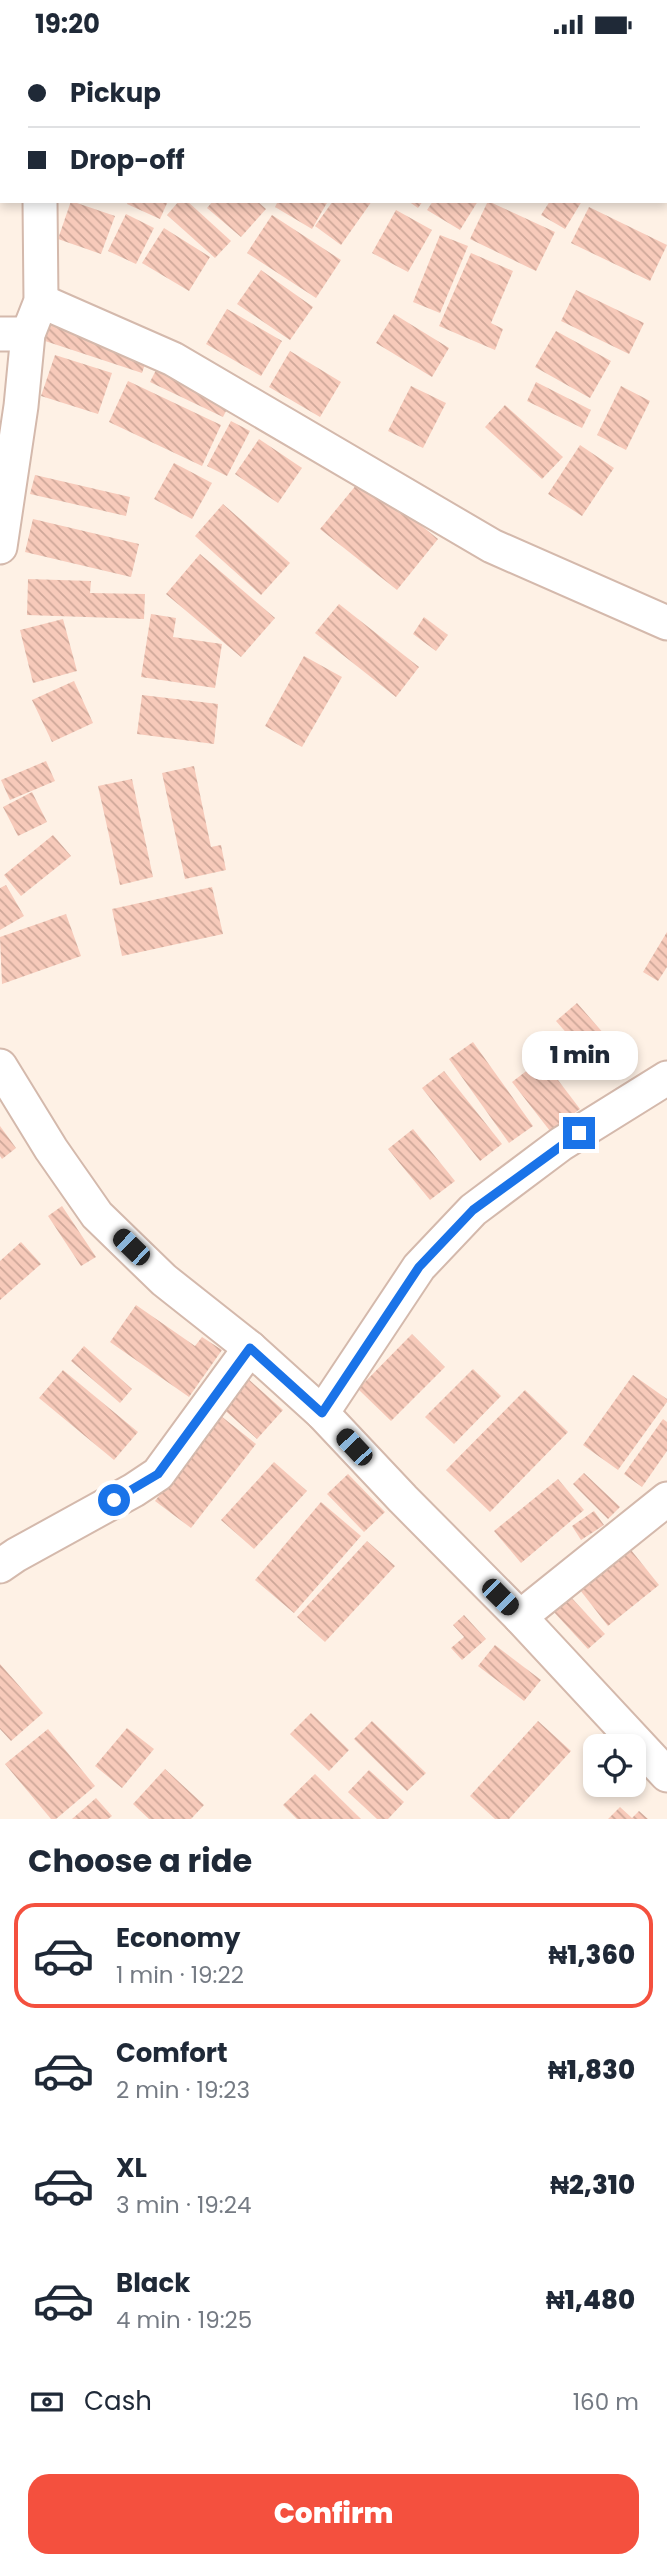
<!DOCTYPE html>
<meta charset="utf-8">
<style>
:root{--surface:#fff;--page:#f6f6f7;--text:#1f2937;--muted:#747a83;--line:#e0e1e3;--accent:#f4503e}
body{margin:0;font-family:Poppins,sans-serif;background:var(--page);color:var(--text);height:100vh;display:flex;flex-direction:column;font-size:26px;white-space:nowrap}
*{box-sizing:border-box;margin:0}
p{font-size:23px;color:var(--muted)}
.icon{flex:none;width:38px;height:38px;fill:none;stroke:currentColor;stroke-width:2;stroke-linecap:round;stroke-linejoin:round}
.map{position:relative;height:1770px;overflow:hidden}
.side{display:flex;flex-direction:column;background:var(--surface);flex:1}
.side>*{flex:none}
.banner{position:absolute;left:0px;top:0px;width:668px;height:154px;box-shadow:0 4px 10px #0003;display:grid;align-content:center;height:154px;padding:0 28px;background:var(--surface)}
.tools{position:absolute;left:583px;top:1685px;display:grid;gap:14px}
.tools a{display:grid;place-items:center;width:63px;height:63px;border-radius:14px;background:var(--surface);box-shadow:0 4px 10px #0003;font-size:35px}
.end{position:absolute;width:32px;height:32px;margin:-16px;border:9px solid #1a73e8;background:#fff;box-shadow:0 0 0 4px #fff}
.from{border-radius:50%}
.bubble{position:absolute;height:49px;border-radius:21px;background:var(--surface);box-shadow:0 4px 10px #0003;font-size:23px;font-weight:800;line-height:49px;text-align:center}
.car{position:absolute;width:21px;height:42px;margin:-21px -10px;border-radius:9px;box-shadow:0 0 5px 2px #0007;background:linear-gradient(#222 24%,#8ab4d8 0 40%,#222 0 76%,#8ab4d8 0 86%,#222 0)}
.banner b{display:flex;align-items:center;gap:24px;height:66px;font-size:26px}
.banner b+b{border-top:2px solid var(--line)}
.banner i{width:18px;height:18px;background:var(--text)}
ul{padding:0;list-style:none}
li{display:flex;align-items:center;gap:21px;height:105px;margin:0 14px 10px;padding:0 14px;border:4px solid transparent;border-radius:21px}
li div{flex:1}
li b{display:block;font-size:26px}
li em{font-style:normal;font-weight:800}
li.active{border-color:var(--accent)}
li>.icon{width:63px;height:63px;stroke-width:1.5}
h2{padding:0 28px;font-size:32px;line-height:84px}
.pay{display:flex;align-items:center;gap:18px;height:77px;padding:0 28px;font-size:26px}
.pay p{margin-inline-start:auto}
.action{display:flex;gap:14px;margin-top:auto;padding:14px 28px}
.action a{flex:1;height:80px;border-radius:21px;background:var(--accent);color:#fff;font-size:28px;font-weight:800;line-height:80px;text-align:center}
.status{display:flex;justify-content:space-between;align-items:center;height:49px;padding:0 35px;background:var(--surface);direction:ltr}
.status svg{height:19px;fill:currentColor}
.map>svg:first-child{display:block}
.building{fill:url(#building-back-hatch)}
.lines{fill:none;stroke-linecap:round;stroke-linejoin:round}
.street-casing{stroke:#d4b9ac;stroke-width:37}
.street{stroke:#fff;stroke-width:33}
.route{stroke:#1a73e8;stroke-width:9}
</style>
<div class="status"><b>19:20</b><svg viewBox="0 0 49 12"><path d="M0 12V9h3v3zM5 12V6h3v6zM10 12V3h3v9zM15 12V0h3v12zM26 1h20v11H26zM47 4h2v5h-2z"/></svg></div>
<div class="map">
<svg width="667" height="1770" viewBox="0 0 667 1770">
<defs>
<pattern id="building-back-hatch" width="6" height="6" patternUnits="userSpaceOnUse" patternTransform="scale(1.75)"><rect width="6" height="6" fill="#f7caba"/><path d="M-1 5l2 2M0 0l6 6M5-1l2 2" fill="none" stroke="#cda799"/></pattern>
</defs>
<rect width="100%" height="100%" fill="#fef1e5"/>
<g class="building">
<path d="M71,152L115,167L101,205L58,190Z"/>
<path d="M128,152H168L160,170L127,155Z"/>
<path d="M179,152H187L231,192L215,209L167,166Z"/>
<path d="M213,152H257L266,160L241,188L207,159Z"/>
<path d="M278,152H328L312,180L275,158Z"/>
<path d="M333,152H372L341,196L315,177Z"/>
<path d="M408,152H423L418,159Z"/>
<path d="M433,152H478L460,181L427,161Z"/>
<path d="M488,152L555,183L536,222L470,190Z"/>
<path d="M550,152H582L565,180L541,166Z"/>
<path d="M589,158L667,196L650,232L571,194Z"/>
<path d="M396,161L432,181L408,223L372,204Z"/>
<path d="M126,165L154,179L136,215L108,202Z"/>
<path d="M272,166L341,211L316,249L247,204Z"/>
<path d="M164,179L210,208L189,242L142,214Z"/>
<path d="M440,186L468,197L440,264L413,253Z"/>
<path d="M471,204L513,222L491,274L503,280L495,301L439,277Z"/>
<path d="M261,221L313,258L290,291L237,255Z"/>
<path d="M576,241L644,274L629,305L561,272Z"/>
<path d="M227,260L282,292L261,327L206,295Z"/>
<path d="M394,265L449,299L432,328L376,294Z"/>
<path d="M49,270L149,303L142,324L42,291Z"/>
<path d="M556,282L611,312L590,349L535,318Z"/>
<path d="M290,302L341,333L320,368L269,338Z"/>
<path d="M55,306L112,324L98,365L41,347Z"/>
<path d="M157,319L230,354L223,368L150,333Z"/>
<path d="M128,332L221,376L202,417L109,373Z"/>
<path d="M536,333L591,361L582,379L527,352Z"/>
<path d="M411,337L446,354L423,399L388,382Z"/>
<path d="M621,337L650,352L626,401L597,386Z"/>
<path d="M505,356L563,408L542,430L485,378Z"/>
<path d="M231,372L250,382L227,427L207,417Z"/>
<path d="M259,390L302,419L278,454L235,425Z"/>
<path d="M580,396L614,419L582,467L548,445Z"/>
<path d="M174,414L212,434L192,470L154,450Z"/>
<path d="M35,426L130,448L126,467L30,445Z"/>
<path d="M362,429L438,490L397,541L320,480Z"/>
<path d="M223,455L290,514L261,546L195,487Z"/>
<path d="M33,470L139,495L131,528L25,503Z"/>
<path d="M200,505L275,569L241,608L166,545Z"/>
<path d="M28,530L91,532L90,544L145,545L144,570L27,566Z"/>
<path d="M339,555L419,618L396,648L315,584Z"/>
<path d="M151,565L176,569L173,588L222,595L215,639L141,628Z"/>
<path d="M424,568L448,586L436,602L413,585Z"/>
<path d="M63,570L77,622L33,634L20,581Z"/>
<path d="M304,607L342,628L302,698L265,677Z"/>
<path d="M74,632L93,674L52,693L32,651Z"/>
<path d="M142,646L218,655L214,695L137,685Z"/>
<path d="M46,712L55,732L10,751L1,731Z"/>
<path d="M194,717L211,798L221,796L226,821L185,830L162,724Z"/>
<path d="M132,730L153,828L120,836L98,737Z"/>
<path d="M32,743L47,773L18,787L3,758Z"/>
<path d="M53,786L71,807L21,847L4,826Z"/>
<path d="M6,836L24,867L0,881V839Z"/>
<path d="M212,838L223,885L122,907L112,860Z"/>
<path d="M66,865L81,907L2,935L0,888Z"/>
<path d="M667,883V918L658,932L643,923Z"/>
<path d="M577,954L625,1009L604,1027L556,972Z"/>
<path d="M473,993L533,1077L509,1094L449,1010Z"/>
<path d="M542,1010L580,1060L550,1082L512,1033Z"/>
<path d="M444,1022L502,1095L480,1112L422,1039Z"/>
<path d="M0,1077L16,1099L2,1110L0,1107Z"/>
<path d="M413,1080L455,1132L430,1151L388,1100Z"/>
<path d="M62,1157L96,1208L81,1217L48,1167Z"/>
<path d="M21,1193L41,1215L0,1251V1212Z"/>
<path d="M136,1256L195,1297L202,1288L222,1301L189,1348L110,1293Z"/>
<path d="M412,1285L445,1318L391,1372L358,1340Z"/>
<path d="M84,1297L132,1340L120,1354L71,1312Z"/>
<path d="M473,1320L501,1347L454,1395L425,1368Z"/>
<path d="M63,1321L138,1383L114,1411L39,1349Z"/>
<path d="M633,1326L667,1350V1353L618,1421L583,1396Z"/>
<path d="M246,1328L283,1361L257,1390L220,1357Z"/>
<path d="M525,1341L568,1383L490,1463L446,1421Z"/>
<path d="M221,1367L256,1395L191,1479L155,1452Z"/>
<path d="M663,1370L667,1373V1402L642,1438L624,1425Z"/>
<path d="M274,1413L307,1442L254,1500L221,1471Z"/>
<path d="M584,1424L620,1458L608,1470L573,1435Z"/>
<path d="M348,1425L385,1463L364,1483L327,1445Z"/>
<path d="M558,1430L584,1461L521,1514L494,1482Z"/>
<path d="M321,1453L361,1487L294,1564L255,1531Z"/>
<path d="M594,1462L604,1476L581,1491L572,1477Z"/>
<path d="M367,1492L395,1517L325,1593L297,1568Z"/>
<path d="M631,1501L659,1536L608,1577L580,1541Z"/>
<path d="M569,1546L605,1585L588,1600L552,1561Z"/>
<path d="M464,1566L486,1590L462,1611L451,1599L464,1588L453,1576Z"/>
<path d="M495,1596L541,1631L524,1652L478,1617Z"/>
<path d="M0,1615L43,1664L11,1692L0,1680Z"/>
<path d="M311,1664L349,1701L329,1722L290,1685Z"/>
<path d="M372,1672L426,1724L407,1742L354,1690Z"/>
<path d="M538,1672L571,1702L509,1770H495L470,1747Z"/>
<path d="M127,1679L154,1700L122,1739L95,1717Z"/>
<path d="M48,1680L95,1737L56,1770H51L5,1715Z"/>
<path d="M165,1720L204,1756L191,1770H149L133,1755Z"/>
<path d="M369,1721L404,1753L388,1770H377L348,1743Z"/>
<path d="M315,1725L361,1770H297L283,1756Z"/>
<path d="M96,1749L112,1767L108,1770H72Z"/>
<path d="M620,1758L632,1769L639,1762L648,1770H608Z"/>
</g>
<g class="lines">
<defs>
<g id="street">
<path d="M37,0V2"/>
<path d="M41,252L173,310L492,497L667,574"/>
<path d="M0,285H28"/>
<path d="M0,498L21,357L28,285L41,252L40,152"/>
<path d="M0,1017L51,1100L97,1166L164,1231L250,1299L322,1364L403,1450L520,1568L667,1726"/>
<path d="M322,1364L419,1218L473,1161L561,1095L667,1029"/>
<path d="M0,1517L16,1506L134,1441L158,1425L250,1299"/>
<path d="M520,1568L667,1450"/>
</g>
</defs>
<use href="#street" class="street-casing"/>
<use href="#street" class="street"/>
</g>
<g class="lines">
<path class="route" d="M114,1451L158,1425L250,1299L322,1364L419,1218L473,1161L579,1084"/>
</g>
</svg>
<div class="tools">
<a><svg class="icon" aria-label="locate" viewBox="0 0 24 24"><circle cx="12" cy="12" r="6"/><path d="M12 2v4M12 18v4M2 12h4M18 12h4"/></svg></a>
</div>
<i class="end from" style="left:114px;top:1451px"></i>
<i class="end" style="left:579px;top:1084px"></i>
<div class="bubble" style="left:522px;top:982px;width:116px">1 min</div>
<i class="car" style="left:131px;top:1198px;rotate:314deg"></i>
<i class="car" style="left:354px;top:1398px;rotate:317deg"></i>
<i class="car" style="left:500px;top:1548px;rotate:135deg"></i>
<div class="banner">
<b><i class="from"></i>Pickup</b>
<b><i></i>Drop-off</b>
</div>
</div>
<section class="side">
<h2>Choose a ride</h2>
<ul>
<li class="active"><svg class="icon" aria-label="car" viewBox="0 0 24 24"><path d="M5 17H2v-5l4-1 3-4h7l3 4 3 1v5h-3M9 17h6M6 11h13"/><circle cx="7" cy="17" r="2"/><circle cx="17" cy="17" r="2"/></svg><div><b>Economy</b><p>1 min · 19:22</p></div><em>₦1,360</em></li>
<li><svg class="icon" aria-label="car" viewBox="0 0 24 24"><path d="M5 17H2v-5l4-1 3-4h7l3 4 3 1v5h-3M9 17h6M6 11h13"/><circle cx="7" cy="17" r="2"/><circle cx="17" cy="17" r="2"/></svg><div><b>Comfort</b><p>2 min · 19:23</p></div><em>₦1,830</em></li>
<li><svg class="icon" aria-label="car" viewBox="0 0 24 24"><path d="M5 17H2v-5l4-1 3-4h7l3 4 3 1v5h-3M9 17h6M6 11h13"/><circle cx="7" cy="17" r="2"/><circle cx="17" cy="17" r="2"/></svg><div><b>XL</b><p>3 min · 19:24</p></div><em>₦2,310</em></li>
<li><svg class="icon" aria-label="car" viewBox="0 0 24 24"><path d="M5 17H2v-5l4-1 3-4h7l3 4 3 1v5h-3M9 17h6M6 11h13"/><circle cx="7" cy="17" r="2"/><circle cx="17" cy="17" r="2"/></svg><div><b>Black</b><p>4 min · 19:25</p></div><em>₦1,480</em></li>
</ul>
<div class="pay"><svg class="icon" aria-label="cash" viewBox="0 0 24 24"><path d="M3 7h18v10H3z"/><circle cx="12" cy="12" r="2"/></svg>Cash<p>160 m</p></div>
<div class="action"><a>Confirm</a></div>
</section>
